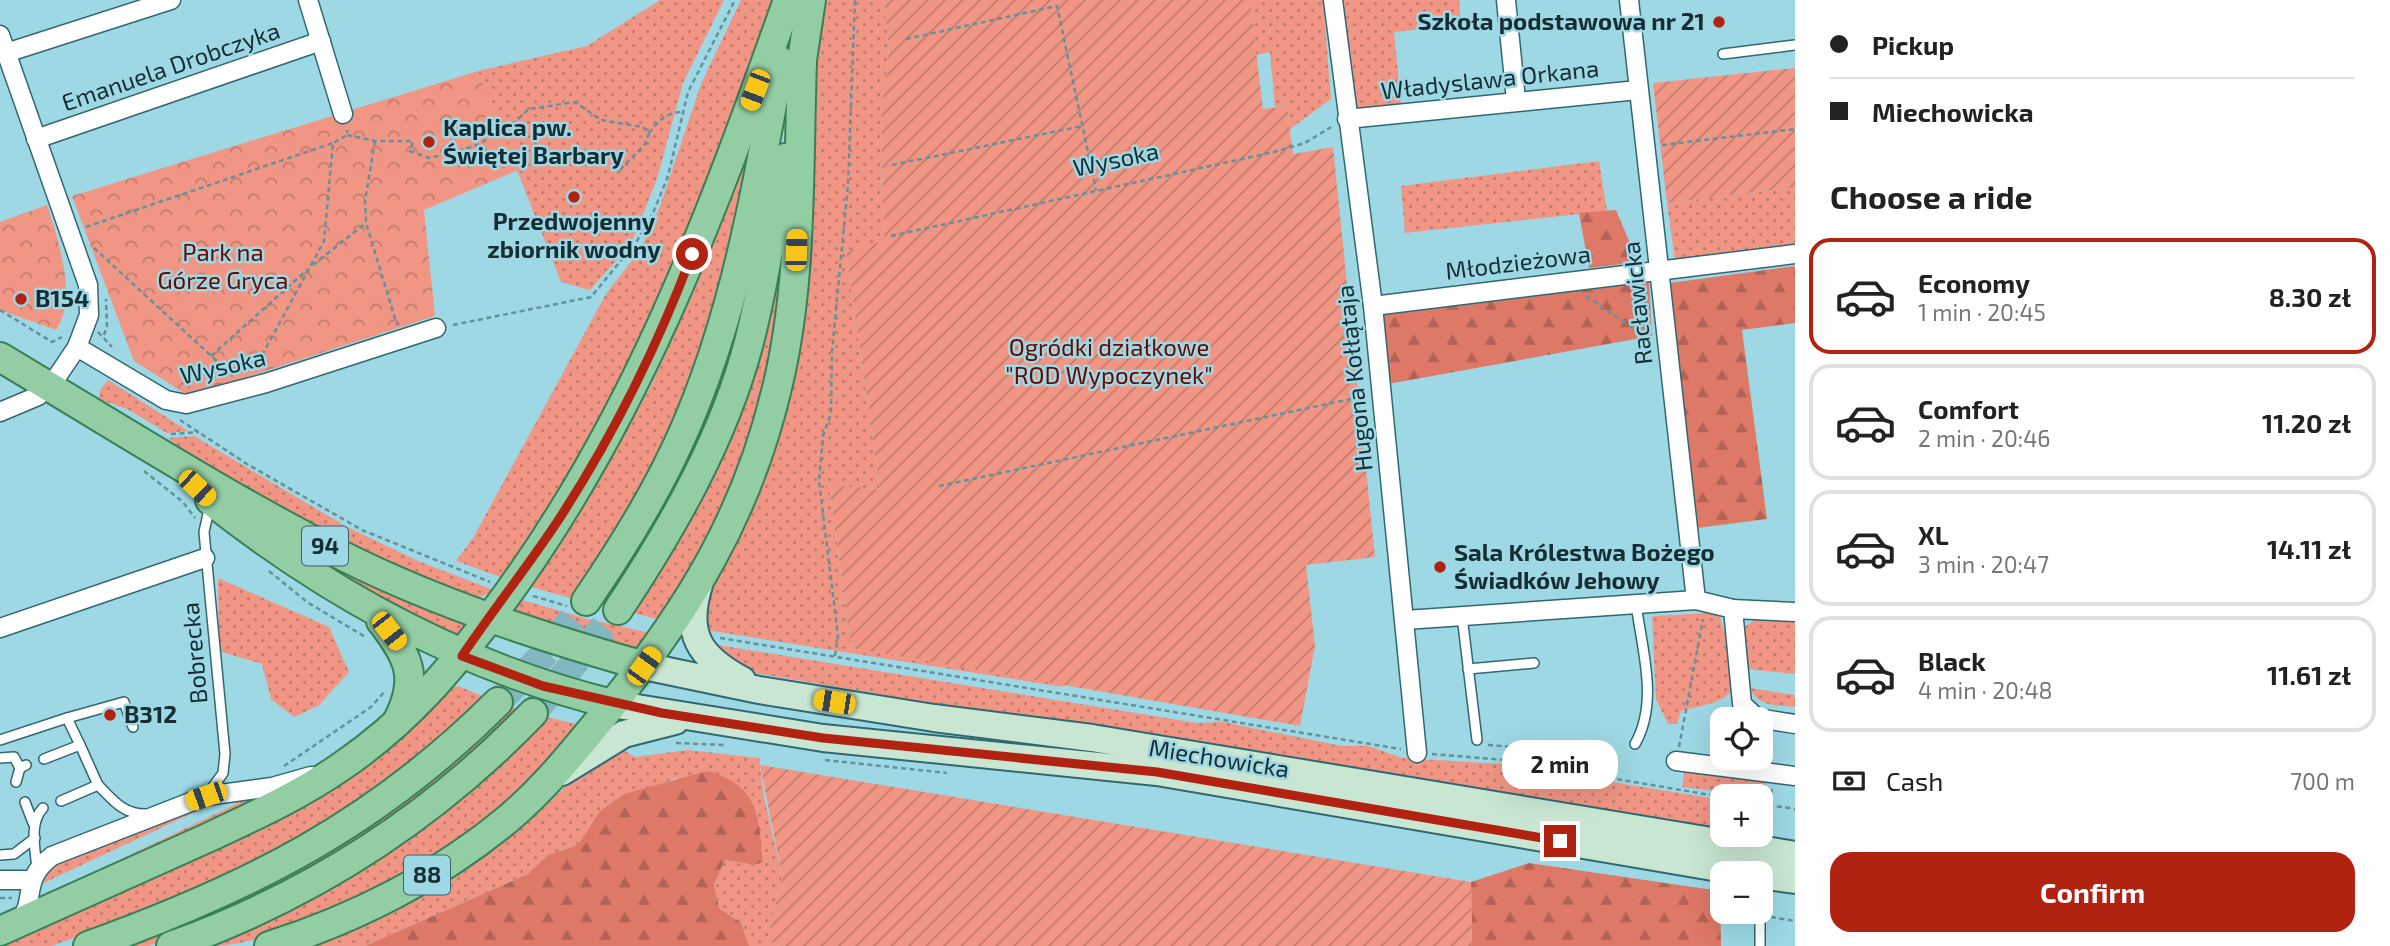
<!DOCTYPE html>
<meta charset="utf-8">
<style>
:root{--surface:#fff;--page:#f2f2f2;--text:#222;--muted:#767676;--line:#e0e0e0;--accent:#b12210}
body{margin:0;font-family:"Exo 2",sans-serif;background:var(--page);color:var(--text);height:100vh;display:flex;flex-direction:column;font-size:26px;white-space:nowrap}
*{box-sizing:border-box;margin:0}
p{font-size:23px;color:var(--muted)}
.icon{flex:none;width:38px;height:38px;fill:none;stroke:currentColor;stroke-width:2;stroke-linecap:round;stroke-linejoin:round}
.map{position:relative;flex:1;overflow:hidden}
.drawer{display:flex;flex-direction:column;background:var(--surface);width:595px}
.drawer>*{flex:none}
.top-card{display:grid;align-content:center;height:154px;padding:0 35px;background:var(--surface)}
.controls{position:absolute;left:1710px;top:707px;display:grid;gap:14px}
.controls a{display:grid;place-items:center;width:63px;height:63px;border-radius:14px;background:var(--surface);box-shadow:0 7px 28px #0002;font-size:35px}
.end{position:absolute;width:32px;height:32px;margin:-16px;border:9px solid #b12210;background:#fff;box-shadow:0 0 0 4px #fff}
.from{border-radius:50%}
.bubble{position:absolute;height:49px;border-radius:21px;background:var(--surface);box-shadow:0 7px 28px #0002;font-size:23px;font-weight:700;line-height:49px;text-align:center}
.car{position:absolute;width:21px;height:42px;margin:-21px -10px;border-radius:9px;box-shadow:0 0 5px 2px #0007;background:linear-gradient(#f5c518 24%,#345 0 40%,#f5c518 0 76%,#345 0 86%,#f5c518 0)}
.top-card b{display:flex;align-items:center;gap:24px;height:66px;font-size:26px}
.top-card b+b{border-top:2px solid var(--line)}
.top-card i{width:18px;height:18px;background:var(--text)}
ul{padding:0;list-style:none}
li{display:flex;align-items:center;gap:21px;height:116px;margin:0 14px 10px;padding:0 21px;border:4px solid var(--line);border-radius:21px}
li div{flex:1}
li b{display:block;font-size:26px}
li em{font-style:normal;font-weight:700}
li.selected{border-color:var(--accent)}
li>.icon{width:63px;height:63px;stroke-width:1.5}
h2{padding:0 35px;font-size:32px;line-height:84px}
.pay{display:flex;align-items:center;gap:18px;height:77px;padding:0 35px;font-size:26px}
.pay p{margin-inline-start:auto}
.action{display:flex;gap:14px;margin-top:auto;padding:14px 35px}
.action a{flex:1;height:80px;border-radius:21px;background:var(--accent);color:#fff;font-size:28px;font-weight:700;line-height:80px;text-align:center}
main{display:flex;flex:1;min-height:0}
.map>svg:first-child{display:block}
.grass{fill:url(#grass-dots)}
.forest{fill:url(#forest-firs)}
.park{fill:url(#park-crowns)}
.garden{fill:url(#garden-furrows)}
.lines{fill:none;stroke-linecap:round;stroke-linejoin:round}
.primary-tunnel{stroke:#82b6c1;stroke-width:28;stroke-dasharray:28 14;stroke-linecap:butt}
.service-casing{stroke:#2f6872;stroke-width:12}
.minor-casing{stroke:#2f6872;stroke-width:21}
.secondary-casing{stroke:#2f6872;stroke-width:30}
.primary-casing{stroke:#378055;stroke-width:32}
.path{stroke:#65919a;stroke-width:2.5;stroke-dasharray:5 3.5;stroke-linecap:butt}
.service{stroke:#fff;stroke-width:9}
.minor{stroke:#fff;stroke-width:18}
.secondary{stroke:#c8e6d1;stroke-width:26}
.primary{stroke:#92cda4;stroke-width:28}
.route{stroke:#b12210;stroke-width:9}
.poi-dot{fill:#b12210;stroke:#9dd8e4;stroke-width:2.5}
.labels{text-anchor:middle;stroke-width:5;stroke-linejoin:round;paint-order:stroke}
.shield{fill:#9dd8e4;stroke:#3e6168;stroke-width:2}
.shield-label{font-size:23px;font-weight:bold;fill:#162e33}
.poi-label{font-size:24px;font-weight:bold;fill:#162e33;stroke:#9dd8e4;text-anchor:start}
.street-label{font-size:24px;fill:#162e33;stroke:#9dd8e4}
.park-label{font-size:24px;fill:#680900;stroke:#9dd8e4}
</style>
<main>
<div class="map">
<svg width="1795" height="946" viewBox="0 0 1795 946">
<defs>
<pattern id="grass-dots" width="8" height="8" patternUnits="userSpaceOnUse" patternTransform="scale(1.75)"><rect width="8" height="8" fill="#f19685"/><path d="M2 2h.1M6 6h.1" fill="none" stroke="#c27b6d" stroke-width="1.8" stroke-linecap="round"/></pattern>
<pattern id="forest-firs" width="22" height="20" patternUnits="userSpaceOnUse" patternTransform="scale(1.75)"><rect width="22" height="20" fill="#de7867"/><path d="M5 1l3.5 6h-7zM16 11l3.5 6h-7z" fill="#b36355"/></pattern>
<pattern id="park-crowns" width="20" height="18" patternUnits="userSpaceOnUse" patternTransform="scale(1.75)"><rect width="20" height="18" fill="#f19685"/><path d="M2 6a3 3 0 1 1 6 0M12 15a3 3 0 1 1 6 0" fill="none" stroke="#c27b6d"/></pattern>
<pattern id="garden-furrows" width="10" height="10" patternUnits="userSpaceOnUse" patternTransform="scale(1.75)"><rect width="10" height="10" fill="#f19685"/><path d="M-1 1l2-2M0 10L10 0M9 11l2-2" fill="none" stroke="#c27b6d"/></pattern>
</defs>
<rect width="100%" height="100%" fill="#9dd8e4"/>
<g class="grass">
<path d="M660,0H724L683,83L657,179L631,244L590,290L561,282L478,71L587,46Z"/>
<path d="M741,0H775L764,40C732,120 704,204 669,282C622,386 566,484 503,578L456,561L473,538L606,294L640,250L660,206L701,84Z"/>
<path d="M824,0H884L889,50L881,112L884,242L846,251L880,489L829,486L851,648L1064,684L1063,687L700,629L712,584L744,522Z"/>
<path d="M1250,0H1323L1331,99L1290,129L1287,106L1275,107L1270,52L1256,55Z"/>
<path d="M1341,0H1459L1461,25L1394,32L1401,104L1356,109Z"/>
<path d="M789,88L767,228L736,349L697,452L609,607L594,603L642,535Z"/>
<path d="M765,91L760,142L703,346L649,479L585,584L581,583L570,598L528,586L588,500L651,386L698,282Z"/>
<path d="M1599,161L1607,211L1405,233L1401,186Z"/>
<path d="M1795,187V245L1675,260L1667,203Z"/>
<path d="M782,229L787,273L757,436L667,622L630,612L760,354L775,289Z"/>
<path d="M108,380L188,431L167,433L129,410L99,399L100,390Z"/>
<path d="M194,436L347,527L418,561L496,591L474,599L404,576L206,469L168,438Z"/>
<path d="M291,542L474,621L459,638L370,590Z"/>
<path d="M218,578L329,627L349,672L318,706L294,717L271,699L262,664L219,651Z"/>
<path d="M516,598L587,619L659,635L645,654L512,618L511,606Z"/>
<path d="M1711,613L1720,617C1724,633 1741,682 1729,694C1718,704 1695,707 1681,711L1677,724H1668L1656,699L1652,616Z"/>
<path d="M1759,617H1795V674L1748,669L1740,642L1743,628Z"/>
<path d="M706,643L1197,723L1223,722L1342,746H1368L1403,758L1503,764L1722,800V821L1717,822L1713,833L929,708L874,693L743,671Z"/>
<path d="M458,686L485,697L419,761L312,835L156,910L51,946H1L198,855L413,726L451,688Z"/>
<path d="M1750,688L1795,695V707C1777,705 1758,707 1750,688Z"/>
<path d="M511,707L523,711L476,754L370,837L251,903L149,946H117L205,911Z"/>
<path d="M546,717L585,726C556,755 528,785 496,812C446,854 385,885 326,911C282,931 253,946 204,946C276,914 346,883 411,837C460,803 502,758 546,717Z"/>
<path d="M620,748L635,757L688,750L759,758L764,797L782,876L767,941L780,946H749L741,923L719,908L714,884L725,860L755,865L762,862V847L676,778L651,789L624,794L600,811L578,845L548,855L528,874L365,946H311L379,919L456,877L525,825L579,774Z"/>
<path d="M1685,768L1767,777L1764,799L1760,796L1682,787Z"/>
<path d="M268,796L32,902L234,805L244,798Z"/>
<path d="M214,803L37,886L47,870L153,822Z"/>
</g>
<g class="forest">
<path d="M1616,210L1638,262L1589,268L1579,213Z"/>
<path d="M1795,266V323L1742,330L1767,519L1697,528L1670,283Z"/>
<path d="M1649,282L1652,336L1388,384L1383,315Z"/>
<path d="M707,771C758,784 759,816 763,862L755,865L725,860L714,884L719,908L741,923L749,946H365L528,874L548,855L578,845L600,811L624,794Z"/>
<path d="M1529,863L1720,891L1721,946H1472L1471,882Z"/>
</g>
<g class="park">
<path d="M478,71L518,170L424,210L435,316L189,396L134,361L72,196Z"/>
<path d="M47,205C58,238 78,299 56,330L0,310V222Z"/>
</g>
<g class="garden">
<path d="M884,0H1250L1263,109L1287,106L1293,154L1333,147L1375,557L1306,565L1315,646L1300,726L851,648L829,485L880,489L846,251L884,241L881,112L889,50Z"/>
<path d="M1795,68V187L1667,203L1653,83Z"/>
<path d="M760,765L1471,882L1472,946H780L767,941L782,876Z"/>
</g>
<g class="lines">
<g class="primary-tunnel">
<path d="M498,702L550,648L586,601"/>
<path d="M533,713L618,610"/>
</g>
<defs>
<g id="service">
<path d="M1723,54L1795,45"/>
<path d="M1462,616L1477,740"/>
<path d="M1468,669L1534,663"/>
<path d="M67,718L124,702L133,727"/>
<path d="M0,740L67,718L80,745"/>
<path d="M1635,744C1659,702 1642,650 1636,604"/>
<path d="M0,758L14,757L20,768"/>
<path d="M44,759L80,745L98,785"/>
<path d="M16,782L20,768L26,765"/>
<path d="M207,795L223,773L225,754L204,532L210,505"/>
<path d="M61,801L98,785C113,800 123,814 145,814"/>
<path d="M25,802L33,823"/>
<path d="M0,855L14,854L35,838"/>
<path d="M37,868C35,849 29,822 43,808"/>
<path d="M1760,910L1762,877"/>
<path d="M1760,946V912"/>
</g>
<g id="minor">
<path d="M308,0L343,114"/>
<path d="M1333,0L1373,306L1417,753"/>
<path d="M1506,0L1516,100"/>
<path d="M1629,0L1696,600"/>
<path d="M0,35L88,285L89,315L77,347"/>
<path d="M6,53L171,0"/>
<path d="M1347,119L1638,90"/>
<path d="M36,139L321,41"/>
<path d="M1373,306L1795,254"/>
<path d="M50,387L77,347L166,400L186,404L266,383L436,328"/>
<path d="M0,412L38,396L47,385"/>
<path d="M1733,609L1742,704L1757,718L1795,724"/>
<path d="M1405,620L1696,600L1733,609L1795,612"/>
<path d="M0,628L205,558"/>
<path d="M1676,761L1795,776"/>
<path d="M0,880H32"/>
<path d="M18,922C38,902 19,881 52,856L206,796L272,787L311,776"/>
</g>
<g id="secondary">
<path d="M699,585C684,634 699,657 742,680"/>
<path d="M644,666L759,690L934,718L1092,738L1795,855"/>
<path d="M612,704L823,738L1157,772L1748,873"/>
<path d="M562,772L624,734L675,721"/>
<path d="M1760,875L1795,880"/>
</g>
<g id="primary">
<path d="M799,80L811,0"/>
<path d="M0,357C114,425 226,497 345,557C439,604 542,637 644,666"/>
<path d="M210,500C331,596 462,667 612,704"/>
<path d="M586,601C616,557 644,513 668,465C731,340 755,198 780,61"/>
<path d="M618,610C673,527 724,438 749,342C765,281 773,219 785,158"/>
<path d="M381,621C408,656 420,677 398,720"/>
<path d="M0,931C68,900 137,870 205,839C252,817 299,796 342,766C408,721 450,670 498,607C635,423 712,215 788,0"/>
<path d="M88,946C249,888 375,825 498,702"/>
<path d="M171,946C308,897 431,819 533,713"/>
<path d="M269,946C355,919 440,876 509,818C548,785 579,745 611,706C690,607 746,516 776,392C803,285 798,172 802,63"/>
</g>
</defs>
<use href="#service" class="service-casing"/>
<use href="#minor" class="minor-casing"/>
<use href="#secondary" class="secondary-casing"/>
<use href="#primary" class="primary-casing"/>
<g class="path">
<path d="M906,39L1057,6L1096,190"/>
<path d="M649,133C658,121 667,112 683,112"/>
<path d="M347,135L375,141H413L410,151L429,158L451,153L477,145L511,125L529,109L575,102L601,120L643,127L649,133L645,144L617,173"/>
<path d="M375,141L365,201L366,223L397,325"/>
<path d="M1662,145L1795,129"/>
<path d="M892,165L1082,126"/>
<path d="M86,227L333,143"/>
<path d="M891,236L1274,152L1305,143L1331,127"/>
<path d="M94,248L233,376"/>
<path d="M313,265L366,223"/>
<path d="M1586,296L1632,327L1651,344"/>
<path d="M0,310L52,342L62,337"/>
<path d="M453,325L591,297L637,241L653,213L668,176L688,92L735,0"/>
<path d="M98,332L112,347"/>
<path d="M104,335L107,326L106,299"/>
<path d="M211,356L307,270"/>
<path d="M254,370L324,241L333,143L347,135V130"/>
<path d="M180,420L247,464L362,530L490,582"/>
<path d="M171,434L199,432"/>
<path d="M144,471L183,502L195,518"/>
<path d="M939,486L1365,396"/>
<path d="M269,571L307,602L367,638"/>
<path d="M533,596L567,606"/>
<path d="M720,638L1401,749"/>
<path d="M835,656L838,636L819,481L823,436L831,413L832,351L848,185L855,0"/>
<path d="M676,743L725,745"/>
<path d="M1488,745L1596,753"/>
<path d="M1679,747L1703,619"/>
<path d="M1432,754L1505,760L1722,797"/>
<path d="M825,760L947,773"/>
<path d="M284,766L371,707L385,691"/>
<path d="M1538,766L1541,749"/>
<path d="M1760,804L1795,809"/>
<path d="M1769,828L1772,787"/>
<path d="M0,898H12"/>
<path d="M1771,917L1795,921"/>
</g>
<use href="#service" class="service"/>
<use href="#minor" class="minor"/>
<use href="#secondary" class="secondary"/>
<use href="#primary" class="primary"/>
</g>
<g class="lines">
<path class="route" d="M692,254C658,345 614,434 561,516C530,564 494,608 462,656L543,686L662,713L823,738L1157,772L1560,841"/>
</g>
<g class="poi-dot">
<circle cx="1719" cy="22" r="7"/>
<circle cx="429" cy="142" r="7"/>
<circle cx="574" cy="197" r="7"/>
<circle cx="21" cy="299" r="7"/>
<circle cx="1440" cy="567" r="7"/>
<circle cx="110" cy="715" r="7"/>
</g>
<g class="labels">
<g class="shield">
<rect x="302" y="526.5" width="46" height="39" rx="5"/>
<rect x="404" y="855.5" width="46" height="39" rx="5"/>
</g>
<g class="shield-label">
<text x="325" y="554">94</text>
<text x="427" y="883">88</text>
</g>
<g class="poi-label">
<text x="1705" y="30" text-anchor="end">Szkoła podstawowa nr 21</text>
<text x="443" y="136">Kaplica pw.<tspan x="443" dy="28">Świętej Barbary</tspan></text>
<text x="574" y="230" text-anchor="middle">Przedwojenny<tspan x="574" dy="28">zbiornik wodny</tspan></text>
<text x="35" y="307">B154</text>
<text x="1454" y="561">Sala Królestwa Bożego<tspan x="1454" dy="28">Świadków Jehowy</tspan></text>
<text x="124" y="723">B312</text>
</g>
<g class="street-label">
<text transform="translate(171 67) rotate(-19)" y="8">Emanuela Drobczyka</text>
<text transform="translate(1490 80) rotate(-6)" y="8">Władyslawa Orkana</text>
<text transform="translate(1116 160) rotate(-12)" y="8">Wysoka</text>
<text transform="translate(1518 263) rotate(-7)" y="8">Młodzieżowa</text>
<text transform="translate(1638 303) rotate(-96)" y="8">Racławicka</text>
<text transform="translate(223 367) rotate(-13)" y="8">Wysoka</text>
<text transform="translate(1355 378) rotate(-96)" y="8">Hugona Kołłątaja</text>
<text transform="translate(195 653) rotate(-95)" y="8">Bobrecka</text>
<text transform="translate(1219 759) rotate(9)" y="8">Miechowicka</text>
</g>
<g class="park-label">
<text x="223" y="261">Park na<tspan x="223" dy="28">Górze Gryca</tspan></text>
<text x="1109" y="356">Ogródki działkowe<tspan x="1109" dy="28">"ROD Wypoczynek"</tspan></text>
</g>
</g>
</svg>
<div class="controls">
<a><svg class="icon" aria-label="locate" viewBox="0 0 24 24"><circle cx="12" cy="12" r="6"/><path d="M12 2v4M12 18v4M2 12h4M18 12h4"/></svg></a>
<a>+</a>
<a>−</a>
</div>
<i class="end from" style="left:692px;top:254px"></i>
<i class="end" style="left:1560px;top:841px"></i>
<div class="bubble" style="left:1502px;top:740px;width:116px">2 min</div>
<i class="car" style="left:755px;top:90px;rotate:201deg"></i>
<i class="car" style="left:796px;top:250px;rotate:2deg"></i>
<i class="car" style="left:197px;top:488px;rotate:133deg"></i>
<i class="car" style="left:389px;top:631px;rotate:142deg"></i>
<i class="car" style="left:644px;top:666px;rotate:36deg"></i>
<i class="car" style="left:834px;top:702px;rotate:279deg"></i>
<i class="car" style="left:206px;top:796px;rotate:251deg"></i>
</div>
<section class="drawer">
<div class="top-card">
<b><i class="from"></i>Pickup</b>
<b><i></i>Miechowicka</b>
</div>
<h2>Choose a ride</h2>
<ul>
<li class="selected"><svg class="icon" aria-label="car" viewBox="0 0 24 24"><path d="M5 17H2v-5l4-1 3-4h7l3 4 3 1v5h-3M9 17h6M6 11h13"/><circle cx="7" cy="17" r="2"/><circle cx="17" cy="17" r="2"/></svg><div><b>Economy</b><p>1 min · 20:45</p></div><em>8.30 zł</em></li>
<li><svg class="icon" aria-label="car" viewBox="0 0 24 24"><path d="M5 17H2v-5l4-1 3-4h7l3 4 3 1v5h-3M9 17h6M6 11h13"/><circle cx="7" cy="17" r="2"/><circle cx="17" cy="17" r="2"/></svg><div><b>Comfort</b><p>2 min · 20:46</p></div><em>11.20 zł</em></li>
<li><svg class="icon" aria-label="car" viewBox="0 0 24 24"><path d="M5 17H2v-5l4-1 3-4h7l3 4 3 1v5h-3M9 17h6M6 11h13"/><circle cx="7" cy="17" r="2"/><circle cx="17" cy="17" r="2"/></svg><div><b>XL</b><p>3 min · 20:47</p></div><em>14.11 zł</em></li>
<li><svg class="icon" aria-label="car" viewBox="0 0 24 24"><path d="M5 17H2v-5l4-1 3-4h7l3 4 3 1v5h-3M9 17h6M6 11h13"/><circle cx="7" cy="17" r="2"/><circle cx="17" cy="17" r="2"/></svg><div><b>Black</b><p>4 min · 20:48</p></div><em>11.61 zł</em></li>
</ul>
<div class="pay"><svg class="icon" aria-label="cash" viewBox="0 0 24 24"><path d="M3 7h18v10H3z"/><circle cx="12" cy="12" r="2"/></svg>Cash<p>700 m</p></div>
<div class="action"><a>Confirm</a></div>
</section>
</main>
